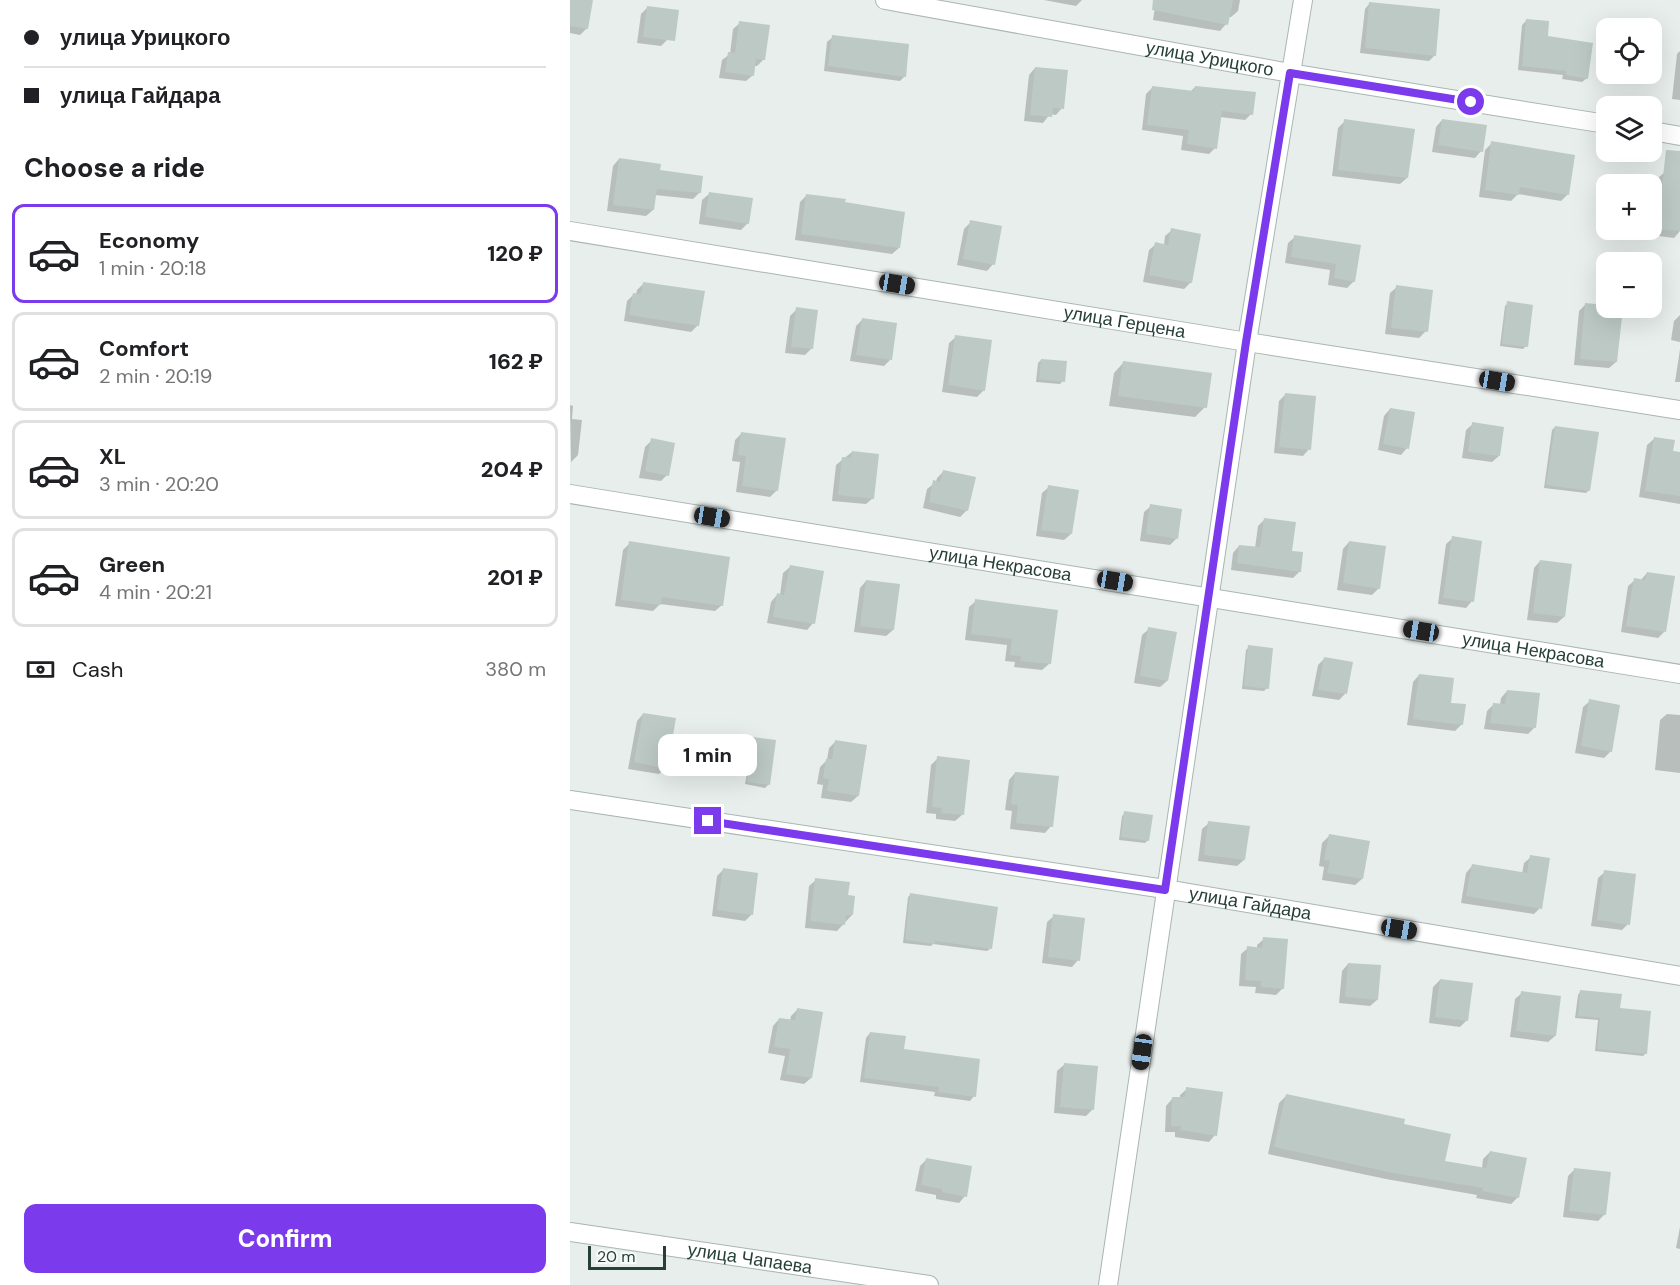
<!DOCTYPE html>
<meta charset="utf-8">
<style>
:root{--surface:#fff;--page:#f2f2f2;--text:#202124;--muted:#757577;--line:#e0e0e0;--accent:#7c3aed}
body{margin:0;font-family:"DM Sans",sans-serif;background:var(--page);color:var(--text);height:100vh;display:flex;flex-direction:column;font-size:22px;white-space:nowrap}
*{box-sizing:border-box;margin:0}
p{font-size:20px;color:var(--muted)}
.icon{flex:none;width:33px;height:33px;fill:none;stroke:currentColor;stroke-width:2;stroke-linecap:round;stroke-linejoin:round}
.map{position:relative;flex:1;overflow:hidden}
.drawer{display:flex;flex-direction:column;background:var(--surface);width:570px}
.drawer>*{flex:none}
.guide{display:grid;align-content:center;height:132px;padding:0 24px;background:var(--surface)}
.controls{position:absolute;left:1026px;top:18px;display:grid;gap:12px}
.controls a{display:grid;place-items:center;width:66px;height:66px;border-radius:12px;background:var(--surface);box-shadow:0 6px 24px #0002;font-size:30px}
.scale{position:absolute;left:18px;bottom:15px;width:78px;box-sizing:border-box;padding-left:6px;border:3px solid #263f39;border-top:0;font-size:16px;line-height:21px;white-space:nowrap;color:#263f39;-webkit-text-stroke:4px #f7fbf9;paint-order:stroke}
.end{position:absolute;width:27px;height:27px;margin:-14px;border:8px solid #7c3aed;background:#fff;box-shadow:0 0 0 3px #fff}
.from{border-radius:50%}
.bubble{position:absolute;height:42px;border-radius:12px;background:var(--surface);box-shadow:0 6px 24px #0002;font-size:20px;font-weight:800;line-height:42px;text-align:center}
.car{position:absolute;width:18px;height:36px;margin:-18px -9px;border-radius:8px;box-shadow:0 0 4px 2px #0007;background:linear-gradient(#222 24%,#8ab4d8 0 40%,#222 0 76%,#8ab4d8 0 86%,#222 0)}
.guide b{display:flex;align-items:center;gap:21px;height:57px;font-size:22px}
.guide b+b{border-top:2px solid var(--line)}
.guide i{width:15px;height:15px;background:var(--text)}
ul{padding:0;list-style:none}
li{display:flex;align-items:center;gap:18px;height:99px;margin:0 12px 9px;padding:0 12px;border:3px solid var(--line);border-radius:12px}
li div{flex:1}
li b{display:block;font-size:22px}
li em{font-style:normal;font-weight:800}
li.on{border-color:var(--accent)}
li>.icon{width:54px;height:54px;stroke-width:1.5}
h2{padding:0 24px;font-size:27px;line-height:72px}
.pay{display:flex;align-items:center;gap:15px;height:66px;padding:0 24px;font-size:22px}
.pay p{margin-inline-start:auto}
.action{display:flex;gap:12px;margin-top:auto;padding:12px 24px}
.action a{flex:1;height:69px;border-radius:12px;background:var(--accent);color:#fff;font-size:24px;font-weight:800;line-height:69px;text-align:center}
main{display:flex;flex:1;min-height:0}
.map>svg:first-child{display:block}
.shadow{fill:#0003}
.building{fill:#bcc9c4}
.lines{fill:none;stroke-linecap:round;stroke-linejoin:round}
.minor-casing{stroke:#a9b6b2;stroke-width:20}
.minor{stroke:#fff;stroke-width:18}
.route{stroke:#7c3aed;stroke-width:8}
.labels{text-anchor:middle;stroke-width:4.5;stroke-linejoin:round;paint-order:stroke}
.street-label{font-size:18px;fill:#263f39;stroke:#f7fbf9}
</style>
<main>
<section class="drawer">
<div class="guide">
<b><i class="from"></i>улица Урицкого</b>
<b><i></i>улица Гайдара</b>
</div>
<h2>Choose a ride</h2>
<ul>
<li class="on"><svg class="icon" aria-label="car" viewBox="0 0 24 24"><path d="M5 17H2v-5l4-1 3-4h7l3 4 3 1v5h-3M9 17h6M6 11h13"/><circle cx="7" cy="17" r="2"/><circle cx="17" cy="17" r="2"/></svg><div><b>Economy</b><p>1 min · 20:18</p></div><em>120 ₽</em></li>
<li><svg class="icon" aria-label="car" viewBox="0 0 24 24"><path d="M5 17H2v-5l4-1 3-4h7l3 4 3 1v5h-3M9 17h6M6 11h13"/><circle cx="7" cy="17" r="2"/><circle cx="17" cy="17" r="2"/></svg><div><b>Comfort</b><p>2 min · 20:19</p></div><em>162 ₽</em></li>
<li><svg class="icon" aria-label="car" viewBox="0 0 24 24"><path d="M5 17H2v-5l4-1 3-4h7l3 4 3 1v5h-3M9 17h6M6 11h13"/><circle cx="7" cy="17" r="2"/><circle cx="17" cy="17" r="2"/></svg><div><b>XL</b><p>3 min · 20:20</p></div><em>204 ₽</em></li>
<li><svg class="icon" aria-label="car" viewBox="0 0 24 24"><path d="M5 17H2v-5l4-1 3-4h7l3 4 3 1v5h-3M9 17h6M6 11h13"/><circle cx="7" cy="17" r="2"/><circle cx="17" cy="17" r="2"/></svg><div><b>Green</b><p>4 min · 20:21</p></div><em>201 ₽</em></li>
</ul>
<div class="pay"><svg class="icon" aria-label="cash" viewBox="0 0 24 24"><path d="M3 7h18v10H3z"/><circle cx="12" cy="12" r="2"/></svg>Cash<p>380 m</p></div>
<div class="action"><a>Confirm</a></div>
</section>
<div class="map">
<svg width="1110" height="1285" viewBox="0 0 1110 1285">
<rect width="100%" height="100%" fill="#e7eeeb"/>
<g class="shadow">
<path d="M0,0H22L17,28L10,35L0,33Z"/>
<path d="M474,0H512L506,6Z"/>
<path d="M586,0H670L668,11L661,17H658L656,24L650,31L583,20Z"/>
<path d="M800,3L868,10L864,56L859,61L790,53L795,9Z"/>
<path d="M78,7L97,40L91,46L67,43L71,14Z"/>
<path d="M956,21L976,37L1017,78L1012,82L992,79L993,75L948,70L952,25Z"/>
<path d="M170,23L194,59L187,66H184L183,75L176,81L149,78L152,60L160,54L163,29Z"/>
<path d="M263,37L335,76L330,81L254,71L257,42Z"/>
<path d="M1110,51V100L1102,99L1107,54Z"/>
<path d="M465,68L492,108L486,115L480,114L473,123L454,121L459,75Z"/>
<path d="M625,87L681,114L675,120L650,117L645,148L639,154L611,150L613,136L572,130L576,94L582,88L620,92Z"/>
<path d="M872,120L911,151L905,158L862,152L866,127Z"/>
<path d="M775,121L837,178L830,184L762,176L768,128Z"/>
<path d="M922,143L998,194L991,201L948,194L941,201L909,197L915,150Z"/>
<path d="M49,159L88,171L130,192L123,199L85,195L83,210L76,216L37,211L43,166Z"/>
<path d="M1095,172L1110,173V231L1104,238L1081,235L1088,178Z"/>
<path d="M139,194L178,223L171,230L129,224L132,200Z"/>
<path d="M237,195L274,204L329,248L322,254L225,240L230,202Z"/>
<path d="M401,222L423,264L417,271L387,265L394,229Z"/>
<path d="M602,230L621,282L614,289L573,282L579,250L586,244L594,245L595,236Z"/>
<path d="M725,237L789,246L784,281L777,288L758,285L760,270L715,263L718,243Z"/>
<path d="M73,284L128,325L121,332L54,321L57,301L63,295H66L67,290Z"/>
<path d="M827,287L856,331L849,338L815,334L820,293Z"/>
<path d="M938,303L956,346L953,349L930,346L935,306Z"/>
<path d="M1016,304L1051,308L1046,362L1039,368L1004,365L1009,311Z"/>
<path d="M227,309L241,349L235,355L215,353L220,316Z"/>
<path d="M1110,315V342L1101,340L1104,321Z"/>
<path d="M292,320L320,360L314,366L280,361L286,326Z"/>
<path d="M386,337L414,390L407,397L372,392L379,343Z"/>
<path d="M1110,349V382H1105Z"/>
<path d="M471,360L493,381L490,384L466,382L468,363Z"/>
<path d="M554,362L635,407L625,417L539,406L544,373Z"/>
<path d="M715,395L739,449L733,456L704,453L709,401Z"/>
<path d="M0,405L3,406L2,419L12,420L8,455L1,462Z"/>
<path d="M820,409L837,448L831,455L808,450L814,416Z"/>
<path d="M903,424L929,456L922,462L892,458L896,430Z"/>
<path d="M985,427L1019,490L1016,493L974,488L982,430Z"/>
<path d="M172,433L207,490L200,497L166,492L170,462L162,461L165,440Z"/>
<path d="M1084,439L1101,453L1110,454V504L1069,497L1077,445Z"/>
<path d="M82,440L97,475L91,481L69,478L75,447Z"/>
<path d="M282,452L303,498L296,504L262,501L266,465Z"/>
<path d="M373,472L397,510L390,517L353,508L357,489L366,482L367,478Z"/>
<path d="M479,487L501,534L494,540L466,536L472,493Z"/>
<path d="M581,506L606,539L600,545L570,541L574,512Z"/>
<path d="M694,520L721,552L730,571L723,578L661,570L663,553L669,546L685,548L688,526Z"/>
<path d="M883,538L902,601L896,608L868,604L876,544Z"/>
<path d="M779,542L809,588L802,595L767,590L773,549Z"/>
<path d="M60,543L152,605L145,611L90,604L83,611L45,606L53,550Z"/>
<path d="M970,561L994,617L987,623L957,620L964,568Z"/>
<path d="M220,567L243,623L237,630L197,623L201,602L207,595H210L213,573Z"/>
<path d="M1077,573L1103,578L1094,632L1088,638L1051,632L1058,586L1065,580L1070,581Z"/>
<path d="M296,581L323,630L316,636L284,632L290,588Z"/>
<path d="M406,601L479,664L472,670L444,667L445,662L435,661L437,645L395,640L399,607Z"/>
<path d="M579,629L597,681L590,687L564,683L572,635Z"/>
<path d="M679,647L697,688L694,691L672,689L676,650Z"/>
<path d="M754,659L775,694L769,700L742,696L748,665Z"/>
<path d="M849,675L879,704L892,724L885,731L837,725L843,682Z"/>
<path d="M937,691L964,728L958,734L914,729L917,711L923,705H930L931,698Z"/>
<path d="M1020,701L1041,751L1034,758L1005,753L1013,707Z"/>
<path d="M73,714L96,768L89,774L58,769L67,721Z"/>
<path d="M1097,714L1110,715V773L1085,770L1090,720Z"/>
<path d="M175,737L198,785L195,788L175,784L179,762L170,761L172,740Z"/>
<path d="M265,742L288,796L281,802L251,798L253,785L247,784L250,767L257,760L259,748Z"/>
<path d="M368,758L392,815L385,821L366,819V814L356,813L361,765Z"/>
<path d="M445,773L481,826L475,833L440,829L442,811L435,810L439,780Z"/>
<path d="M555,813L578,840L575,843L549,840L552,816Z"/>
<path d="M639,823L674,860L667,866L628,861L632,829Z"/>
<path d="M759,836L792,879L785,885L752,880L754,867L749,866L752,843Z"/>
<path d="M961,857L970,908L964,914L891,903L896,873L902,866L952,874L954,863Z"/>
<path d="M153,870L182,914L175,921L142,916L147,876Z"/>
<path d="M1035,872L1058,924L1052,930L1021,926L1028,878Z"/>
<path d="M246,880L282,915L267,931L235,928L239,886Z"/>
<path d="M341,894L420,949L417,951L363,944L361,946L333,943L338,897Z"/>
<path d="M484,916L508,960L502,967L472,963L477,922Z"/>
<path d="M694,939L713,988L706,995L685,993L686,987L669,986L671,954L678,948L687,949V945Z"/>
<path d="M778,964L807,1000L800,1006L769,1003L772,971Z"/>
<path d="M870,980L897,1020L890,1027L859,1023L863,987Z"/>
<path d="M1010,992L1076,1053L1073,1056L1025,1051L1028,1020L1005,1018L1008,995Z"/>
<path d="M952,993L985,1036L978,1042L940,1037L945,999Z"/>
<path d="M228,1009L241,1078L234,1084L210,1080L215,1056L198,1053L203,1026L209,1019L220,1021L221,1016Z"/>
<path d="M300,1033L332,1050L404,1096L400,1101L364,1096L365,1092L290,1082L296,1038Z"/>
<path d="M494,1065L523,1109L516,1116L484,1113L487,1071Z"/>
<path d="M617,1089L645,1135L639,1142L605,1137V1132H595L596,1106L602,1099H610V1095Z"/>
<path d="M716,1096L832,1125L873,1162L912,1169L913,1159L920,1152L948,1197L941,1204L906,1198L907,1195L816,1179L698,1154L709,1103Z"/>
<path d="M357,1159L395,1196L389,1203L366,1199V1195L345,1191L350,1166Z"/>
<path d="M1005,1169L1035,1214L1028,1221L993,1217L998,1176Z"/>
<path d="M1110,1227V1249L1106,1248Z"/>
</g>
<g class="building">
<path d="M0,0H23L18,29L0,26Z"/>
<path d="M583,0H663L658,25L582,10Z"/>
<path d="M799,2L870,9L866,56L795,48Z"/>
<path d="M77,6L109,10L105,41L73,37Z"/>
<path d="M956,19L979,21L978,36L1023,43L1018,79L996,75V71L952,66Z"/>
<path d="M169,21L200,25L195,60L186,59L184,76L155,72L158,52L165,53Z"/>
<path d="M262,35L339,44L336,77L258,66Z"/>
<path d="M465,67L498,70L494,109L483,108L482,117L460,115Z"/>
<path d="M582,86L624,91L625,86L686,92L683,115L652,111L647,149L617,144L619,130L577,125Z"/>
<path d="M774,119L845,129L838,178L768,170Z"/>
<path d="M872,119L917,125L913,152L868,145Z"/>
<path d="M921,141L1005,155L999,195L950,187L949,195L915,190Z"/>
<path d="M1096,150L1110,151V231L1087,229Z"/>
<path d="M49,158L91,164L90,170L133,176L131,193L87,189L84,210L43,205Z"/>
<path d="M139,192L183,198L179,224L135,217Z"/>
<path d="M236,194L276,199L275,202L335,212L330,248L231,234Z"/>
<path d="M400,220L432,226L425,265L393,259Z"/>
<path d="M601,228L631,234L622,283L579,275L585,242L598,245Z"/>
<path d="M724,235L791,245L785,282L764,278L766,264L721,257Z"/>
<path d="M73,282L135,291L129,326L59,315L63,293L71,294Z"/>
<path d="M826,285L863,290L858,332L821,328Z"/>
<path d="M937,301L963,305L958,347L932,344Z"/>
<path d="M1015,303L1036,305V308H1053L1047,362L1010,359Z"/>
<path d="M226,307L248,310L243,349L221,347Z"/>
<path d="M292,318L327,323L322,360L286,355Z"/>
<path d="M385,335L422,340L415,391L378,385Z"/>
<path d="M471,359L497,361L495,382L469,379Z"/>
<path d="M553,361L642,373L637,408L548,396Z"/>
<path d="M715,393L746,396L741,450L709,447Z"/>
<path d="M820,408L845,412L839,449L813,444Z"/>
<path d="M902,422L934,427L930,456L898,452Z"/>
<path d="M985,426L1029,432L1020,491L976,485Z"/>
<path d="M171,432L216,438L208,491L172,486L176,456L168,455Z"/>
<path d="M1084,437L1105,440L1103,451L1110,452V496L1075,491Z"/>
<path d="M81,438L105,443L99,476L75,471Z"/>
<path d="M282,451L309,454L304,499L268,495L272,457L281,458Z"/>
<path d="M373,470L406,477L398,511L359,502L363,480L370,482Z"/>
<path d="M478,485L509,490L502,534L471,530Z"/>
<path d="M580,504L612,509L608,539L576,534Z"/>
<path d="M694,518L726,522L722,551L733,552L731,572L667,563L669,545L690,547Z"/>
<path d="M882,536L912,541L904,602L873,598Z"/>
<path d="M59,541L160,557L153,606L92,597L91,605L51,600Z"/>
<path d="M779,541L816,546L810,589L773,583Z"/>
<path d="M970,560L1002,564L995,617L963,613Z"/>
<path d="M220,565L254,571L245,624L203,617L207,593L214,595Z"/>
<path d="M1077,572L1105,576L1096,632L1056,626L1064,578L1075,580Z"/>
<path d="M296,580L330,584L324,630L290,626Z"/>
<path d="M405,599L488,610L481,664L450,661L451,656L440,655L442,639L401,634Z"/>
<path d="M578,627L607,632L598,681L570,676Z"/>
<path d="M678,645L703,648L699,689L674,686Z"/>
<path d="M754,657L783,662L777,694L748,690Z"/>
<path d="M849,674L884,678L881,703L896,704L893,725L843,719Z"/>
<path d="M937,690L970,693L966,728L920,723L923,703L935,704Z"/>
<path d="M1019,699L1050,705L1042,752L1011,746Z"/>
<path d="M73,713L106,718L97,769L64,762Z"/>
<path d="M175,736L206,740L200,785L177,782L181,759L172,758Z"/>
<path d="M265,740L297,745L289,796L257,791L259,779L253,778L256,759H262Z"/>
<path d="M367,756L400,760L394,815L371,813L372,808L362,807Z"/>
<path d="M445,772L489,776L483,827L446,823L448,805L441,804Z"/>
<path d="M554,811L583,815L579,841L551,837Z"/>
<path d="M638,821L680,826L675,860L634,855Z"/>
<path d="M759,834L800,841L793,879L757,873L760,861L754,860Z"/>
<path d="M960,855L980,858L972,909L896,896L902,864L957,873Z"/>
<path d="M153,868L188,873L183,915L147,910Z"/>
<path d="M1034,870L1066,874L1060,925L1027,920Z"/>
<path d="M245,878L280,882L278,895L285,896L283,915H276L275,925L240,921Z"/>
<path d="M340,893L428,907L422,949L365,941V944L335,940Z"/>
<path d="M483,914L515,918L510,961L478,957Z"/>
<path d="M693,937L718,939L714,989L691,987V981L675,980L677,946L692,948Z"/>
<path d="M778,963L811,965L808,1000L775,997Z"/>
<path d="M870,979L903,983L898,1021L865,1017Z"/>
<path d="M1010,990L1052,994L1050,1008L1081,1011L1077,1054L1027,1049L1030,1018L1008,1016Z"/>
<path d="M951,991L991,996L986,1036L946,1031Z"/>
<path d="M227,1008L253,1012L242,1078L216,1074L220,1049L204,1047L209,1018L225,1020Z"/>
<path d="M300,1032L336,1036L334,1049L410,1059L406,1097L368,1092L369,1087L294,1078Z"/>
<path d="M494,1063L528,1066L524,1110L490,1107Z"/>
<path d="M616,1087L653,1092L647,1136L610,1130L611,1126H601L602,1097H615Z"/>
<path d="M716,1094L835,1119L834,1124L881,1134L875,1161L916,1168L920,1151L957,1158L949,1198L912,1191L913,1188L823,1173L704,1147Z"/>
<path d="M356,1158L402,1166L397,1197L372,1192V1189L351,1185Z"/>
<path d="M1004,1168L1041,1172L1036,1215L999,1211Z"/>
</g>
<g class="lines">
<defs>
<g id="minor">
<path id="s1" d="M315,0L720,73L1036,124"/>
<path d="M1082,131L1110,136"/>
<path id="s2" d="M0,231L677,342L1110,410"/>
<path id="s3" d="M0,494L1110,674"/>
<path id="s4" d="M0,800L595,889L1110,976"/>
<path id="s5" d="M0,1232L359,1285"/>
<path d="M538,1285L677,342L733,0"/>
</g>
</defs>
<use href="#minor" class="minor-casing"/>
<use href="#minor" class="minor"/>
</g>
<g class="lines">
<path class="route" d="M138,821L595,890L676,342L720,73L901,102"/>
</g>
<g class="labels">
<g class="street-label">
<text dy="6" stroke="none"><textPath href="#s1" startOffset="330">улица Урицкого</textPath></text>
<text dy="6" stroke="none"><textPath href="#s2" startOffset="562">улица Герцена</textPath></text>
<text dy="6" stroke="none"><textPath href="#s3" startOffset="436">улица Некрасова</textPath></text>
<text dy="6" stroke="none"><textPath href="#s3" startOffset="976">улица Некрасова</textPath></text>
<text dy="6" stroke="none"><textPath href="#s4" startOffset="688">улица Гайдара</textPath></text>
<text dy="6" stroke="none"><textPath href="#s5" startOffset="182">улица Чапаева</textPath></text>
</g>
</g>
</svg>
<div class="controls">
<a><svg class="icon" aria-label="locate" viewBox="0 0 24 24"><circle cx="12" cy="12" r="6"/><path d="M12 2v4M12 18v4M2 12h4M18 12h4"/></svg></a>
<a><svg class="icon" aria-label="layers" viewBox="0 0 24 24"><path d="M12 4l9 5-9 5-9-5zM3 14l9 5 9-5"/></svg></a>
<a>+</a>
<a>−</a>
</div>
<div class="scale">20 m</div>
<i class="end from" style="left:901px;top:102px"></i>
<i class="end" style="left:138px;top:821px"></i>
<div class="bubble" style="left:88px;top:734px;width:99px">1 min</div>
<i class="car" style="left:327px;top:284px;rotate:99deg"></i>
<i class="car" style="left:927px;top:381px;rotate:99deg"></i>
<i class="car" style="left:142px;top:517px;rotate:99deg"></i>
<i class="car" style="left:545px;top:581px;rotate:99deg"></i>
<i class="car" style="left:851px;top:631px;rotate:279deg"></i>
<i class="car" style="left:829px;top:929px;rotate:99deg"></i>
<i class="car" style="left:572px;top:1052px;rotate:188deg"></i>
</div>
</main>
